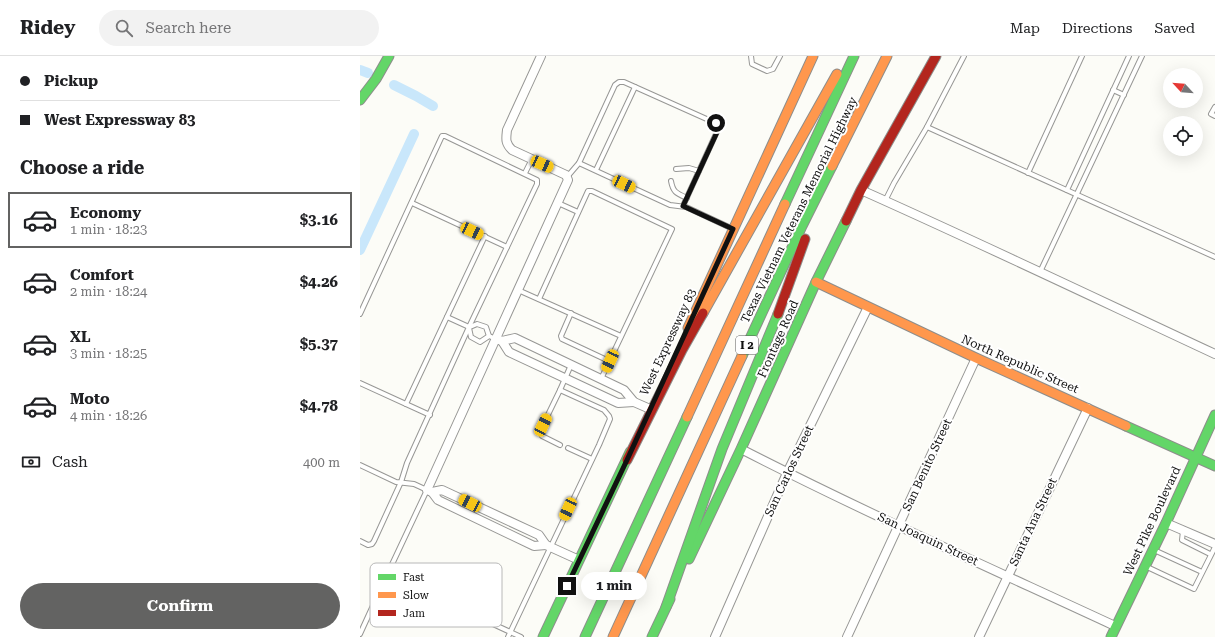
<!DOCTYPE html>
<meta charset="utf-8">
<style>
:root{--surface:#fff;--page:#f2f2f2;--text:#202124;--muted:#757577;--line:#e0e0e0;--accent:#636362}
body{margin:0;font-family:"Roboto Serif",serif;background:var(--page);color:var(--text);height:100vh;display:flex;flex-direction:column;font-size:15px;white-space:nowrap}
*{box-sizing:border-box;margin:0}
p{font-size:13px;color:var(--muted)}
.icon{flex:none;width:22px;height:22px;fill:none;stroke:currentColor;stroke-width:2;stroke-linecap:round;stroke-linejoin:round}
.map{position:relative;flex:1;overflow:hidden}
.panel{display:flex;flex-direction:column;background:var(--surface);width:360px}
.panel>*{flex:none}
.banner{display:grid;align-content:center;height:88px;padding:0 20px;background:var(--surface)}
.needle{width:26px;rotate:296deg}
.tools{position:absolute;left:803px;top:12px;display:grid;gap:8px}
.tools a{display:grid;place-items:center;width:40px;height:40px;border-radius:50%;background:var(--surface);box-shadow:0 4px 16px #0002;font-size:20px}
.end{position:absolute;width:18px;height:18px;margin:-9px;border:5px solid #111;background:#fff;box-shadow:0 0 0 2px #fff}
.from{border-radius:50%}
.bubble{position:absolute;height:28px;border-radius:14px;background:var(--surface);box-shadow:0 4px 16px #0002;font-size:13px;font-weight:700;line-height:28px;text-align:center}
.car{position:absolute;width:12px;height:24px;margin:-12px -6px;border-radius:5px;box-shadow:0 0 3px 1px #0007;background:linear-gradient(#f5c518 24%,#345 0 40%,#f5c518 0 76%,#345 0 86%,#f5c518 0)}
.banner b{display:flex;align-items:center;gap:14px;height:38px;font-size:15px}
.banner b+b{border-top:1px solid var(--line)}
.banner i{width:10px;height:10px;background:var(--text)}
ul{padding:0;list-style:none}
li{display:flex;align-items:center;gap:12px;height:56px;margin:0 8px 6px;padding:0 12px;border:2px solid transparent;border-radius:0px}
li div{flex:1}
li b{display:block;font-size:15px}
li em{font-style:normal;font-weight:700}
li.current{border-color:var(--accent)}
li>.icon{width:36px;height:36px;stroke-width:1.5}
h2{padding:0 20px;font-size:18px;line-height:48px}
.pay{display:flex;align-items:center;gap:10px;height:44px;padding:0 20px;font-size:15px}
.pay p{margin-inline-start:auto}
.action{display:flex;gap:8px;margin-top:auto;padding:8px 20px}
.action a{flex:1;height:46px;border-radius:24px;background:var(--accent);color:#fff;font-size:16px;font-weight:700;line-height:46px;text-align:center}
header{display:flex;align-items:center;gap:24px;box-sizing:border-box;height:56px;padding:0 20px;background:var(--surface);border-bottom:1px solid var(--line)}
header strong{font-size:19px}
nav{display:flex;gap:22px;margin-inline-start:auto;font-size:14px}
.search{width:280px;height:36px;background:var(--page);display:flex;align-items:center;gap:10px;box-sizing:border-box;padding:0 14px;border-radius:22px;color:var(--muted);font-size:15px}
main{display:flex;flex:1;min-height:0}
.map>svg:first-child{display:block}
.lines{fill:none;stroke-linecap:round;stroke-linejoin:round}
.canal{stroke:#c9e7fb;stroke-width:10}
.lane-casing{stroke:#979795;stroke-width:6}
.street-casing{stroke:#979795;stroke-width:10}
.fast-casing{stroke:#8d8d8b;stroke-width:11}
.slow-casing{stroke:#8d8d8b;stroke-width:11}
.jam-casing{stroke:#8d8d8b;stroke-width:11}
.lane{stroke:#fffffe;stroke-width:4}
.street{stroke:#fffffe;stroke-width:8}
.fast{stroke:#63d668;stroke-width:9}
.slow{stroke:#ff974d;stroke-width:9}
.jam{stroke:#b3261e;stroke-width:9}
.route{stroke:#111;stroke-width:5}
.labels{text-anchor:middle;stroke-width:4;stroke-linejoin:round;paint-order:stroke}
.shield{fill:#fff;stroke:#585858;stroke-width:1}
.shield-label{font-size:11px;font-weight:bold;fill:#111}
.street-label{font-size:12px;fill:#111;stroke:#fff}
.key{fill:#fff;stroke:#b8b8b8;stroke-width:1}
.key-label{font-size:11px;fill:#111}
</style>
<header>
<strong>Ridey</strong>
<div class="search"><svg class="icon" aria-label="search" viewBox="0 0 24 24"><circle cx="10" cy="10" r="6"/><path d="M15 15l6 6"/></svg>Search here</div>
<nav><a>Map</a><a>Directions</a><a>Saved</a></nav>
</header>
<main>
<section class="panel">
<div class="banner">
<b><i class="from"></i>Pickup</b>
<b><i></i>West Expressway 83</b>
</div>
<h2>Choose a ride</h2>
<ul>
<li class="current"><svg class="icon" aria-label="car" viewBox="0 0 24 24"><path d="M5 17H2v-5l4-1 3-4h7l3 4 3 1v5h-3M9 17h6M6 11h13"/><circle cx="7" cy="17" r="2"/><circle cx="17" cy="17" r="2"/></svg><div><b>Economy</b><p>1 min · 18:23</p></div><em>$3.16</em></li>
<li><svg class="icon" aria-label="car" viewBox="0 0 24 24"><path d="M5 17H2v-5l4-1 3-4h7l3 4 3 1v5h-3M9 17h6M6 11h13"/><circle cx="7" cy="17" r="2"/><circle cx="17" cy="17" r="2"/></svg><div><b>Comfort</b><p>2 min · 18:24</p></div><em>$4.26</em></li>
<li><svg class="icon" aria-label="car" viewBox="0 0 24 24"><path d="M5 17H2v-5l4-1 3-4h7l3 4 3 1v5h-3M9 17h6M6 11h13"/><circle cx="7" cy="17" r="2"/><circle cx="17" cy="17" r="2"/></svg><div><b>XL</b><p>3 min · 18:25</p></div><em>$5.37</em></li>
<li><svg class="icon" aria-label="car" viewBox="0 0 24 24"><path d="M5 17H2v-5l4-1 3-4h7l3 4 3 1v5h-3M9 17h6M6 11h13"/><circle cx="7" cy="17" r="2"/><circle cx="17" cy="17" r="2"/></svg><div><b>Moto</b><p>4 min · 18:26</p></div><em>$4.78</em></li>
</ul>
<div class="pay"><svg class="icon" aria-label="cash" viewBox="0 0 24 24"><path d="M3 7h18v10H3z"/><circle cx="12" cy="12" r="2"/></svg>Cash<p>400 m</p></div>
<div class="action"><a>Confirm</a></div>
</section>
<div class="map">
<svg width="855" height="581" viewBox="0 0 855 581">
<rect width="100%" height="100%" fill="#fcfcf7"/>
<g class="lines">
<g class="canal">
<path d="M0,14L8,17"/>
<path d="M34,29L56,40L73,50"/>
<path d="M0,194L54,78"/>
</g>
<defs>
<g id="lane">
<path d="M391,0L392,8L407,15L413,13L420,0"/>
<path d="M753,34L764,39"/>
<path d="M855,51L851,58L855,60"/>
<path d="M567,71L855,201"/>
<path d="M219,107L255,29L259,26H264L360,69L323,150"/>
<path d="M316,113L329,112L339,115"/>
<path d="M236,114L275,31"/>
<path d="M165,117L172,103"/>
<path d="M668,117L722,0"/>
<path d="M207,121L219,107L310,149L326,151L373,173"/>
<path d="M311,125C313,136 316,137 327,142"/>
<path d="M707,134L769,0"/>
<path d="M525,145L534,127L567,71L604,0"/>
<path d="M52,147L147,191"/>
<path d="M198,147L218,156"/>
<path d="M680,216L782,0"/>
<path d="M158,234L261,280"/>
<path d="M179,243L228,135H232L312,173L241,323"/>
<path d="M211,257L201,280L202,283L249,305"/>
<path d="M0,258L82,80H85L177,124V128L109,271L47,407L41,426L14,485L12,488L8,489L0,485"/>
<path d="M87,261L109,271"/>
<path d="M110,271L117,268L126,271L129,280"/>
<path d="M109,272L111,281L120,286L129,280L136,283"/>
<path d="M0,327L70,359"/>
<path d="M200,334L211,309"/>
<path d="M46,348L125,180"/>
<path d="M208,392L232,403"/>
<path d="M0,409L36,426L54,428L67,434L27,519"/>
<path d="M823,475L822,484L850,498"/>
<path d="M794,494L842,516"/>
<path d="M785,510L834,533L855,491"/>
<path d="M0,578L27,519L161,581"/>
<path d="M148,581L239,389L250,363L249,360L244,354L200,334L183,369L181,377L182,380L200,389"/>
</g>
<g id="street">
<path d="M181,0L147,74C146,83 145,87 152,94L206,119L208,124L67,434L72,436L78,444L174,490L186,489"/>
<path d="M501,134C620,187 737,243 855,298"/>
<path d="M136,283L142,285L155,282L264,334L274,346L290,353"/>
<path d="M142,285L149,296L258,347L274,346"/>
<path d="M381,393C504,456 630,512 755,570"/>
<path d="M72,436L82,434L179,479L186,489L219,504"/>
<path d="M806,467L855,488"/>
<path d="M355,581L427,417L508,251"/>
<path d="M487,581L616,302"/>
<path d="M619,581L728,352"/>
</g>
<g id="fast">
<path d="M0,44L16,23L29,0"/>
<path d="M425,148L494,0"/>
<path d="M382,300L442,170L472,110"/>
<path d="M766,370L855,410"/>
<path d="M329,503L381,393L456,226L486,165"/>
<path d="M306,551L362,393L418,258"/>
<path d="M183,581L270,396"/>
<path d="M225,581L327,361"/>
<path d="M292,581L310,543"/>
<path d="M751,581L806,467L855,359"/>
</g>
<g id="slow">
<path d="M472,110L527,0"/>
<path d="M456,226L616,302L766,370"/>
<path d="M343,257L477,18"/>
<path d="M328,272L453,0"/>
<path d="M327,361L425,148"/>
<path d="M253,581L382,300"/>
</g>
<g id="jam">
<path d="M486,165L501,134L576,0"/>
<path d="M418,258L445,183"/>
<path d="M267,404L322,294L343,257"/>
</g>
</defs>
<use href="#lane" class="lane-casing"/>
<use href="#street" class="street-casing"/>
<use href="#fast" class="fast-casing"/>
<use href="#slow" class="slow-casing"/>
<use href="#jam" class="jam-casing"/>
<use href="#lane" class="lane"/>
<use href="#street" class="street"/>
<use href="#fast" class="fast"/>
<use href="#slow" class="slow"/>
<use href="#jam" class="jam"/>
</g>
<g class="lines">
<path class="route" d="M207,530L267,404L373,173L323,150L358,74L360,69L356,67"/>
</g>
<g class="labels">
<rect class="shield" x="376" y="280" width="22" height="18" rx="3"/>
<g class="shield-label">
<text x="387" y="293">I 2</text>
</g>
<g class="street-label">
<text transform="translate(439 154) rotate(-64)" y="4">Texas Vietnam Veterans Memorial Highway</text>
<text transform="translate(418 283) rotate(-66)" y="4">Frontage Road</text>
<text transform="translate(308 286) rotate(-65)" y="4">West Expressway 83</text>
<text transform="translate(660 308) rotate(24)" y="4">North Republic Street</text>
<text transform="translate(567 409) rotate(-65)" y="4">San Benito Street</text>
<text transform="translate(429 415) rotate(-65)" y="4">San Carlos Street</text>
<text transform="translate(792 465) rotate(-65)" y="4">West Pike Boulevard</text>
<text transform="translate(673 466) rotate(-65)" y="4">Santa Ana Street</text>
<text transform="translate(568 483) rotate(25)" y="4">San Joaquin Street</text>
</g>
</g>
<rect x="10" y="507" width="132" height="64" rx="6" class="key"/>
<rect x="18" y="518" width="18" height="6" fill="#63d668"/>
<rect x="18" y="536" width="18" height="6" fill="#ff974d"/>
<rect x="18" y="554" width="18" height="6" fill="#b3261e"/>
<g class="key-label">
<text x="43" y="525">Fast</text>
<text x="43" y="543">Slow</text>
<text x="43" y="561">Jam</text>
</g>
</svg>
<div class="tools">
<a><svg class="needle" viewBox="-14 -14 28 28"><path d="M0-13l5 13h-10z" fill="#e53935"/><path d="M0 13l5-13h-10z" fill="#757577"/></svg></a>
<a><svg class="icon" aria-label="locate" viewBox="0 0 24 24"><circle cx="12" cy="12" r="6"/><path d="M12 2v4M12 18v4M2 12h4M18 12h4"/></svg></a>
</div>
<i class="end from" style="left:356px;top:67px"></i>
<i class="end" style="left:207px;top:530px"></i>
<div class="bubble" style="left:221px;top:516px;width:66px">1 min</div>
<i class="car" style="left:182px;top:108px;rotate:114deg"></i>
<i class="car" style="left:264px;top:128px;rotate:115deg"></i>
<i class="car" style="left:112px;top:175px;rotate:115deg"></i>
<i class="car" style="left:250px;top:305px;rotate:205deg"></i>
<i class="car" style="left:183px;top:369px;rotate:26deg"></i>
<i class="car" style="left:110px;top:447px;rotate:296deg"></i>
<i class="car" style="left:208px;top:453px;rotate:205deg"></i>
</div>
</main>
